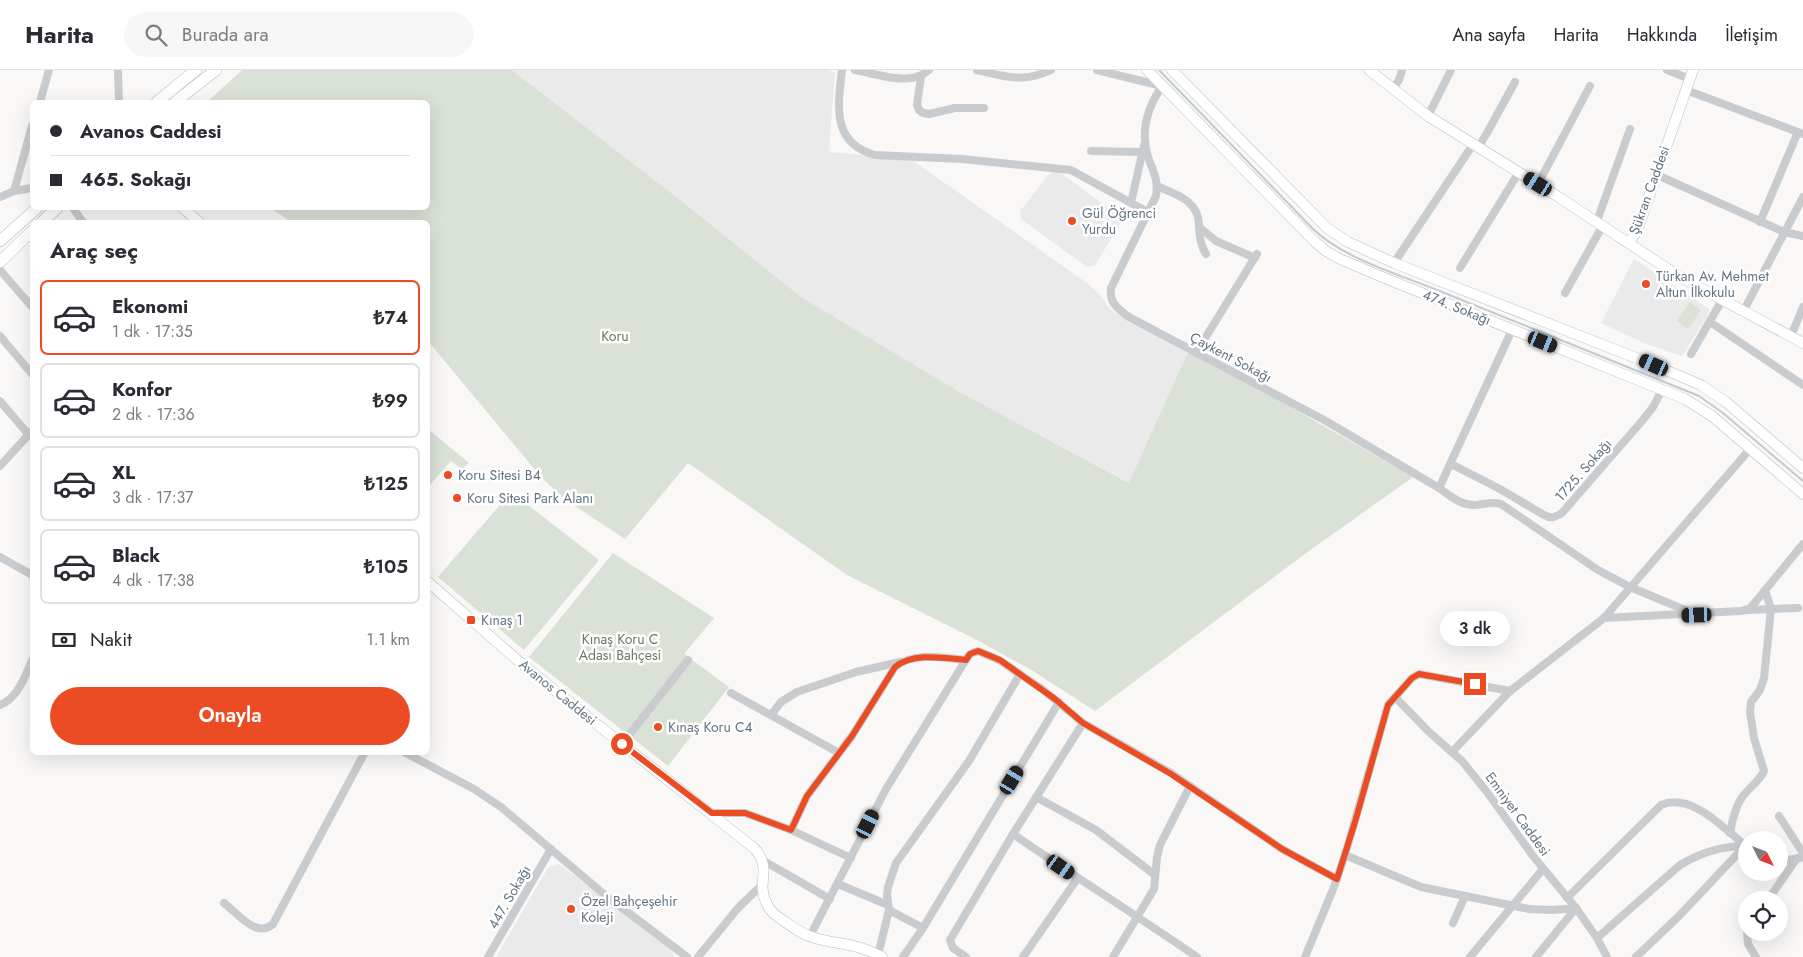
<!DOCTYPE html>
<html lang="tr">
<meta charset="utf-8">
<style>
:root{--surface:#fff;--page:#f7f7f7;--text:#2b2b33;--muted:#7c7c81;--line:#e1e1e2;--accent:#ec4c23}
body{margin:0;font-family:Jost,sans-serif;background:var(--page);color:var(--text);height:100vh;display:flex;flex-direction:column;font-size:19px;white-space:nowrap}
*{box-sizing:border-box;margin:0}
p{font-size:16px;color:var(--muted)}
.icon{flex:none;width:28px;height:28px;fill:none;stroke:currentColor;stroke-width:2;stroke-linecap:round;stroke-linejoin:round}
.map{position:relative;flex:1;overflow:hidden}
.details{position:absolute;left:30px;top:150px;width:400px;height:535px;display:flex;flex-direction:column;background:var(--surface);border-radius:8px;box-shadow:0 5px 20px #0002}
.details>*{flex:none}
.hud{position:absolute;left:30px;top:30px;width:400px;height:110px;border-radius:8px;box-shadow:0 5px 20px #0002;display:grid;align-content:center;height:110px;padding:0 20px;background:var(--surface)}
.needle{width:32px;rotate:132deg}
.fabs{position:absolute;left:1738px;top:761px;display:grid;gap:10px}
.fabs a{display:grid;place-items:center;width:50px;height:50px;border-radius:50%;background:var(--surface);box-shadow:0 5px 20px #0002;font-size:25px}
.end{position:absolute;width:22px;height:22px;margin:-11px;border:6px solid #ec4c23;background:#fff;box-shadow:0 0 0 2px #fff}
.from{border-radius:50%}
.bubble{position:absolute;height:35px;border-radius:18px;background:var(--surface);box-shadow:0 5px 20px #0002;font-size:16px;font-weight:600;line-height:35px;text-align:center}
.car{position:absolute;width:15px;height:30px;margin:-15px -8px;border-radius:6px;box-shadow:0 0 4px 1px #0007;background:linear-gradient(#222 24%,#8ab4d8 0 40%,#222 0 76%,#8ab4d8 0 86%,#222 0)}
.hud b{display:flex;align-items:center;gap:18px;height:48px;font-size:19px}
.hud b+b{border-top:1px solid var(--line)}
.hud i{width:12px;height:12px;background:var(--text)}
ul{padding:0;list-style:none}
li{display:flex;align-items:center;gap:15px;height:75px;margin:0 10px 8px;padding:0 10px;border:2px solid var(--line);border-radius:8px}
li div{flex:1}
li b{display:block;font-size:19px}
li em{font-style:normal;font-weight:600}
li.active{border-color:var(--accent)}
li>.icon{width:45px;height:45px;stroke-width:1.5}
h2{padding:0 20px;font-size:22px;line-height:60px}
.pay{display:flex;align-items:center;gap:12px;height:55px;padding:0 20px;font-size:19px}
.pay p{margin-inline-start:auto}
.cta{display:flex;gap:10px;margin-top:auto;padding:10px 20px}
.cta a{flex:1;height:58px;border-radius:30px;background:var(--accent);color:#fff;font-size:20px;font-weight:600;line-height:58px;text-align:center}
header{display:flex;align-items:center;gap:30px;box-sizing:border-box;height:70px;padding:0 25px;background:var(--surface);border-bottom:1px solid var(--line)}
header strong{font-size:24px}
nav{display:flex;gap:28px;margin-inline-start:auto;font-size:18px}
.search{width:350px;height:45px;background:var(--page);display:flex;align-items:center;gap:12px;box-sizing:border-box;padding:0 18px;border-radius:28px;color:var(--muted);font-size:19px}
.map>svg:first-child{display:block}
.built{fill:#e9eae9}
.green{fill:#dae1d6}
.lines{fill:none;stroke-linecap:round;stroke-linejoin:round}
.stream{stroke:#bfcbcf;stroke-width:2}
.secondary-casing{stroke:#b8bec2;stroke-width:11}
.primary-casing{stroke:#b9bec1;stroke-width:12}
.street{stroke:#c8cccf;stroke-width:8}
.secondary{stroke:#fff;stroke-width:10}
.primary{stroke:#fff;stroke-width:11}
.route{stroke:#ec4c23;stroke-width:6}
.poi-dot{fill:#ec4c23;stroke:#fff;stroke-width:2}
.labels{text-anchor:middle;stroke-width:5;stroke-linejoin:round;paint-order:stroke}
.street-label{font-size:14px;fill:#627582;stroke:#fff}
.poi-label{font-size:14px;fill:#627582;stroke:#fff;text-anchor:start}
.park-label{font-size:14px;fill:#667a61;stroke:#fff}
</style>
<header>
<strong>Harita</strong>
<div class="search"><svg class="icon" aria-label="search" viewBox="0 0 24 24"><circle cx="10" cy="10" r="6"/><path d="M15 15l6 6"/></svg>Burada ara</div>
<nav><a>Ana sayfa</a><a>Harita</a><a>Hakkında</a><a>İletişim</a></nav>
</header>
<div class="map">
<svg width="1803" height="887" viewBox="0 0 1803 887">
<rect width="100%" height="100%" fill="#f9f8f6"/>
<g class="built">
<path d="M512,0H827L835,2L829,82L912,90L1087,213L1100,225L1111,240L1188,282L1130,413L958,321L801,227L684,133Z"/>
<path d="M1058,101L1119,146L1121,153L1095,195L1087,197L1021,149L1020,141L1050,103Z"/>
<path d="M1634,189L1709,239V243L1682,286L1644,273L1601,253Z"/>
<path d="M559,794L672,879L674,887H496L548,798Z"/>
</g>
<g class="green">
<path d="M242,0H512L684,133L801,227L958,321L1129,413L1188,282L1270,325L1413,407L1302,486L1095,641L1033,601L977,570L847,505L688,393L625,469L563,428L541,407L428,271V152H291L271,138H428V32H207Z"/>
<path d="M1690,232L1701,240L1688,259L1677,251Z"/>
<path d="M428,359L469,393L462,399L451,391L428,417Z"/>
<path d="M511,422L599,490L524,580L438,507Z"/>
<path d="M613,483L714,548L684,584L729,617L668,696L529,587Z"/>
</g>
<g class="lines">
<path class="stream" d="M1159,0L1313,159C1344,189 1401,205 1442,222C1527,257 1613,291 1699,326L1723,343L1803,411"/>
<defs>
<g id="secondary">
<path d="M1147,0L1314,171L1326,181L1340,189L1387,209L1685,329L1712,346L1803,424"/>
<path d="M1172,0L1327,158L1348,172L1394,193L1644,291L1701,315L1726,332L1803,398"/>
<path d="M1369,0L1428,46L1557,126L1680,207L1803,273"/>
<path d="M183,138L199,152"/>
<path d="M1629,172L1637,161L1693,0"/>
<path d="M428,512L522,594L594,652L754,778C773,799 756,811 766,832C769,841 777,846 784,851C794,858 803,865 815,868C831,873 848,873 864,879C870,881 876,884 882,887"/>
</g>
<g id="primary">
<path d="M157,32L196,0"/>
<path d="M175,32L216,0"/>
<path d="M42,152L57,138"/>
<path d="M0,171L37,138"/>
<path d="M0,192L32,161"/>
</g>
</defs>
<use href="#secondary" class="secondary-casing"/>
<use href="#primary" class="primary-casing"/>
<g class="street">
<path d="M118,0L119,32"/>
<path d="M842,0C838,35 831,73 875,85L962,89L1071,100L1131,133"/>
<path d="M855,0C878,4 910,17 929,0"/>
<path d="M977,0C1005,7 1024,13 1051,0"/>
<path d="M1097,0L1162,16C1147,38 1140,61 1148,87C1153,101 1159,111 1156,126L1111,218C1109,233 1118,239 1129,247L1326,351L1439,418L1512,260"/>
<path d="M1667,0L1690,9"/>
<path d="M921,6L917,35L919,40L923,43L929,44L955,38H984"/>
<path d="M1392,20L1399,10L1402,0"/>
<path d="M1686,20L1803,64"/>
<path d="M40,32L49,0"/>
<path d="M1428,46L1451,0"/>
<path d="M1144,75L1131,133L1148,142"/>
<path d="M1479,76L1487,63L1515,12"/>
<path d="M1091,81L1142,82"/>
<path d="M1655,104L1784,162L1803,166"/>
<path d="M1538,114L1590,16"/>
<path d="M1157,116C1175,124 1198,130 1199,154C1199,165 1200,175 1206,184"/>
<path d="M14,121L32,56"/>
<path d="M0,127L14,121L32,118"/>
<path d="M73,138L83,152"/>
<path d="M1597,151L1630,59"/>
<path d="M1760,152L1798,62"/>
<path d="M1199,157L1216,171L1255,188"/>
<path d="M1394,193L1474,73"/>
<path d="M1460,198L1519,102"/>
<path d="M0,200L32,237"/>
<path d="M1565,223L1603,155"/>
<path d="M1743,242L1803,127"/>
<path d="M1710,252L1803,315"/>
<path d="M0,266L32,304"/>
<path d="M1791,266L1803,237"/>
<path d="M1196,283L1257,184"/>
<path d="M1691,284L1722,230"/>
<path d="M0,331L29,365"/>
<path d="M1451,394L1500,419L1544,445C1551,449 1556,447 1562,443L1642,351L1653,337L1662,320"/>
<path d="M0,396L32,361"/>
<path d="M1439,418C1451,426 1461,436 1476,435C1486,434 1492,431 1501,434L1598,500L1630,517L1697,545"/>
<path d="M0,487L32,505"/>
<path d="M1747,540L1798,538"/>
<path d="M1604,548L1741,541L1749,539L1753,535L1803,474"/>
<path d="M731,623L839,683"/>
<path d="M1395,627L1429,662L1462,691L1487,722L1533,786L1576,838L1597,868L1607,887"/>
<path d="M0,635C17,629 26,605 32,590"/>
<path d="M771,645L781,632L797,622L856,602L900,592"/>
<path d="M622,674L688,590"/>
<path d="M404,682L474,719L501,737L605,825L687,887"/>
<path d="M1452,682L1510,621L1604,548L1750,379"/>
<path d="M1036,727L1096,760L1155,805"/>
<path d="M712,743H745L791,760L851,788"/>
<path d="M1779,746L1803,783"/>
<path d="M791,760L807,726L852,666L895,597C913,581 944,588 966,590"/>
<path d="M1730,763C1732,752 1735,738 1741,729C1748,718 1759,712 1764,701L1754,668L1750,642L1751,632L1760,620L1764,608L1771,539L1765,520"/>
<path d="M1013,764C1074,806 1136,845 1197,887"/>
<path d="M1345,785L1421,817L1529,839L1553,840L1576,838"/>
<path d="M762,790L830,829"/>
<path d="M1779,791L1801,788"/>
<path d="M838,814L888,835"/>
<path d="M1567,828L1661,735C1692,722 1724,759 1746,776"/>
<path d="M1768,830L1797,788"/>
<path d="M224,833C237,843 257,869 273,854L365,682"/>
<path d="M889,840L923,858"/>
<path d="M1453,853L1465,826"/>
<path d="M1747,862L1748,874L1756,887"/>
<path d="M810,866L886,719L967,588L970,584L978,581L999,590L1042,619L1083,653L1171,703L1282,779L1337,809"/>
<path d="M1597,868L1680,795C1700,783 1721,776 1745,776"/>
<path d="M878,885L889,840L887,825L888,817L896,793L969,691L1020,604"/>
<path d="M488,887L551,779"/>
<path d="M698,887L738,838L762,815"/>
<path d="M903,887L923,858L1059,632"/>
<path d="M966,887L953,878L950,870L1013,764L1083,653"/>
<path d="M1023,887L1077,809"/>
<path d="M1113,887L1154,819L1157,787L1160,775L1190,716"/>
<path d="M1305,887L1334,817L1345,785L1388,635L1412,608L1419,604L1510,621"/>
<path d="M1470,887L1543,799"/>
<path d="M1536,887L1576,838"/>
<path d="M1636,887L1679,846L1745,776"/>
</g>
<use href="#secondary" class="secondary"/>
<use href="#primary" class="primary"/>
</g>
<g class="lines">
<path class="route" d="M622,674L712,743H745L791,760L807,726L852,666L895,597C913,582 944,588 966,590L970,584L978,581L1000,590L1055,629L1083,653L1171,704L1282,779L1337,809L1355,752L1388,635L1412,608L1419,604L1475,614"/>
</g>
<g class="poi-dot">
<circle cx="1072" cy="151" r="5"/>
<circle cx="1646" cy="214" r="5"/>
<circle cx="448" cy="405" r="5"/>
<circle cx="457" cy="428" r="5"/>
<rect x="466" y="545" width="10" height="10" rx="2.5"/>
<circle cx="658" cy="657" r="5"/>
<circle cx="571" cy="839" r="5"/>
</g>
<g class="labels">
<g class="street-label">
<text transform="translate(1649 120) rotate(-70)" y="5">Şükran Caddesi</text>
<text transform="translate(1457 237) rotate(22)" y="5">474. Sokağı</text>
<text transform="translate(1231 287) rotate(28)" y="5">Çaykent Sokağı</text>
<text transform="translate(1583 400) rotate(-49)" y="5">1725. Sokağı</text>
<text transform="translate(558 622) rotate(39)" y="5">Avanos Caddesi</text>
<text transform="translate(1518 744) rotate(54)" y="5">Emniyet Caddesi</text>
<text transform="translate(509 827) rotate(-60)" y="5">447. Sokağı</text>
</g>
<g class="poi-label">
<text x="1082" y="148">Gül Öğrenci<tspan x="1082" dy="16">Yurdu</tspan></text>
<text x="1656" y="211">Türkan Av. Mehmet<tspan x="1656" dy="16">Altun İlkokulu</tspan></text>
<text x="458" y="410">Koru Sitesi B4</text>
<text x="467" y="433">Koru Sitesi Park Alanı</text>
<text x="481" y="555">Kınaş 1</text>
<text x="668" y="662">Kınaş Koru C4</text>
<text x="581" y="836">Özel Bahçeşehir<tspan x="581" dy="16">Koleji</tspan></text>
</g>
<g class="park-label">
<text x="615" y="271">Koru</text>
<text x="620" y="574">Kınaş Koru C<tspan x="620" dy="16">Adası Bahçesi</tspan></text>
</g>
</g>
</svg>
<div class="fabs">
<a><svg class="needle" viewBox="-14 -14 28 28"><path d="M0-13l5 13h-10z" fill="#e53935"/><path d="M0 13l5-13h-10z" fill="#7c7c81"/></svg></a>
<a><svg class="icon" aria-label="locate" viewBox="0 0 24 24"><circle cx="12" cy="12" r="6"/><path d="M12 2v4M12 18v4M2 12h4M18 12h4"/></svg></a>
</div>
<i class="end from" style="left:622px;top:674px"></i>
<i class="end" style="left:1475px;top:614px"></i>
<div class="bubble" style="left:1440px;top:541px;width:70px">3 dk</div>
<i class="car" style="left:1538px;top:114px;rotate:302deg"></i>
<i class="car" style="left:1543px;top:272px;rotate:112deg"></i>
<i class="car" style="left:1654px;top:295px;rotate:294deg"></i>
<i class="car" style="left:1697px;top:545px;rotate:268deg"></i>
<i class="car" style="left:1012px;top:710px;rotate:31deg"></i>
<i class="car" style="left:868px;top:754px;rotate:27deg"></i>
<i class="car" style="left:1061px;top:797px;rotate:125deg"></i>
<div class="hud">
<b><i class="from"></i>Avanos Caddesi</b>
<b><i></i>465. Sokağı</b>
</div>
<section class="details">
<h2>Araç seç</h2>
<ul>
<li class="active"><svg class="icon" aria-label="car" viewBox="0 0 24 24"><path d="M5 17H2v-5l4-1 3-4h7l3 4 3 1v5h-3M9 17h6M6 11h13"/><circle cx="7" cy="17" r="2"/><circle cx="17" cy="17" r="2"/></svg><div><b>Ekonomi</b><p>1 dk · 17:35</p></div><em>₺74</em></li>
<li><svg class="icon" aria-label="car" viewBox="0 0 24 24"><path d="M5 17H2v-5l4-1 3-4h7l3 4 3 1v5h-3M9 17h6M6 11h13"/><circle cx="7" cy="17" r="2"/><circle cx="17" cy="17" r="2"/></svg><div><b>Konfor</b><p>2 dk · 17:36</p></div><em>₺99</em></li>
<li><svg class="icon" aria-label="car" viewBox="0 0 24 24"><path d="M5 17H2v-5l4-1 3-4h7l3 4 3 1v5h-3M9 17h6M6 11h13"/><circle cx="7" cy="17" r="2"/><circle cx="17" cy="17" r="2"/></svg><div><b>XL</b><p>3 dk · 17:37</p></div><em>₺125</em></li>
<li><svg class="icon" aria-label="car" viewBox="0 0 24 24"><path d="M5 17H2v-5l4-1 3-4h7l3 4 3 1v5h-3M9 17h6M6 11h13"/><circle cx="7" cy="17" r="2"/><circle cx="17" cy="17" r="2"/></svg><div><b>Black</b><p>4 dk · 17:38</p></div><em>₺105</em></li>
</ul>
<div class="pay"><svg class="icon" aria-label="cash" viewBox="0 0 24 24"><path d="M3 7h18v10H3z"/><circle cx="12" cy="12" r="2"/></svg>Nakit<p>1.1 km</p></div>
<div class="cta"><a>Onayla</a></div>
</section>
</div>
